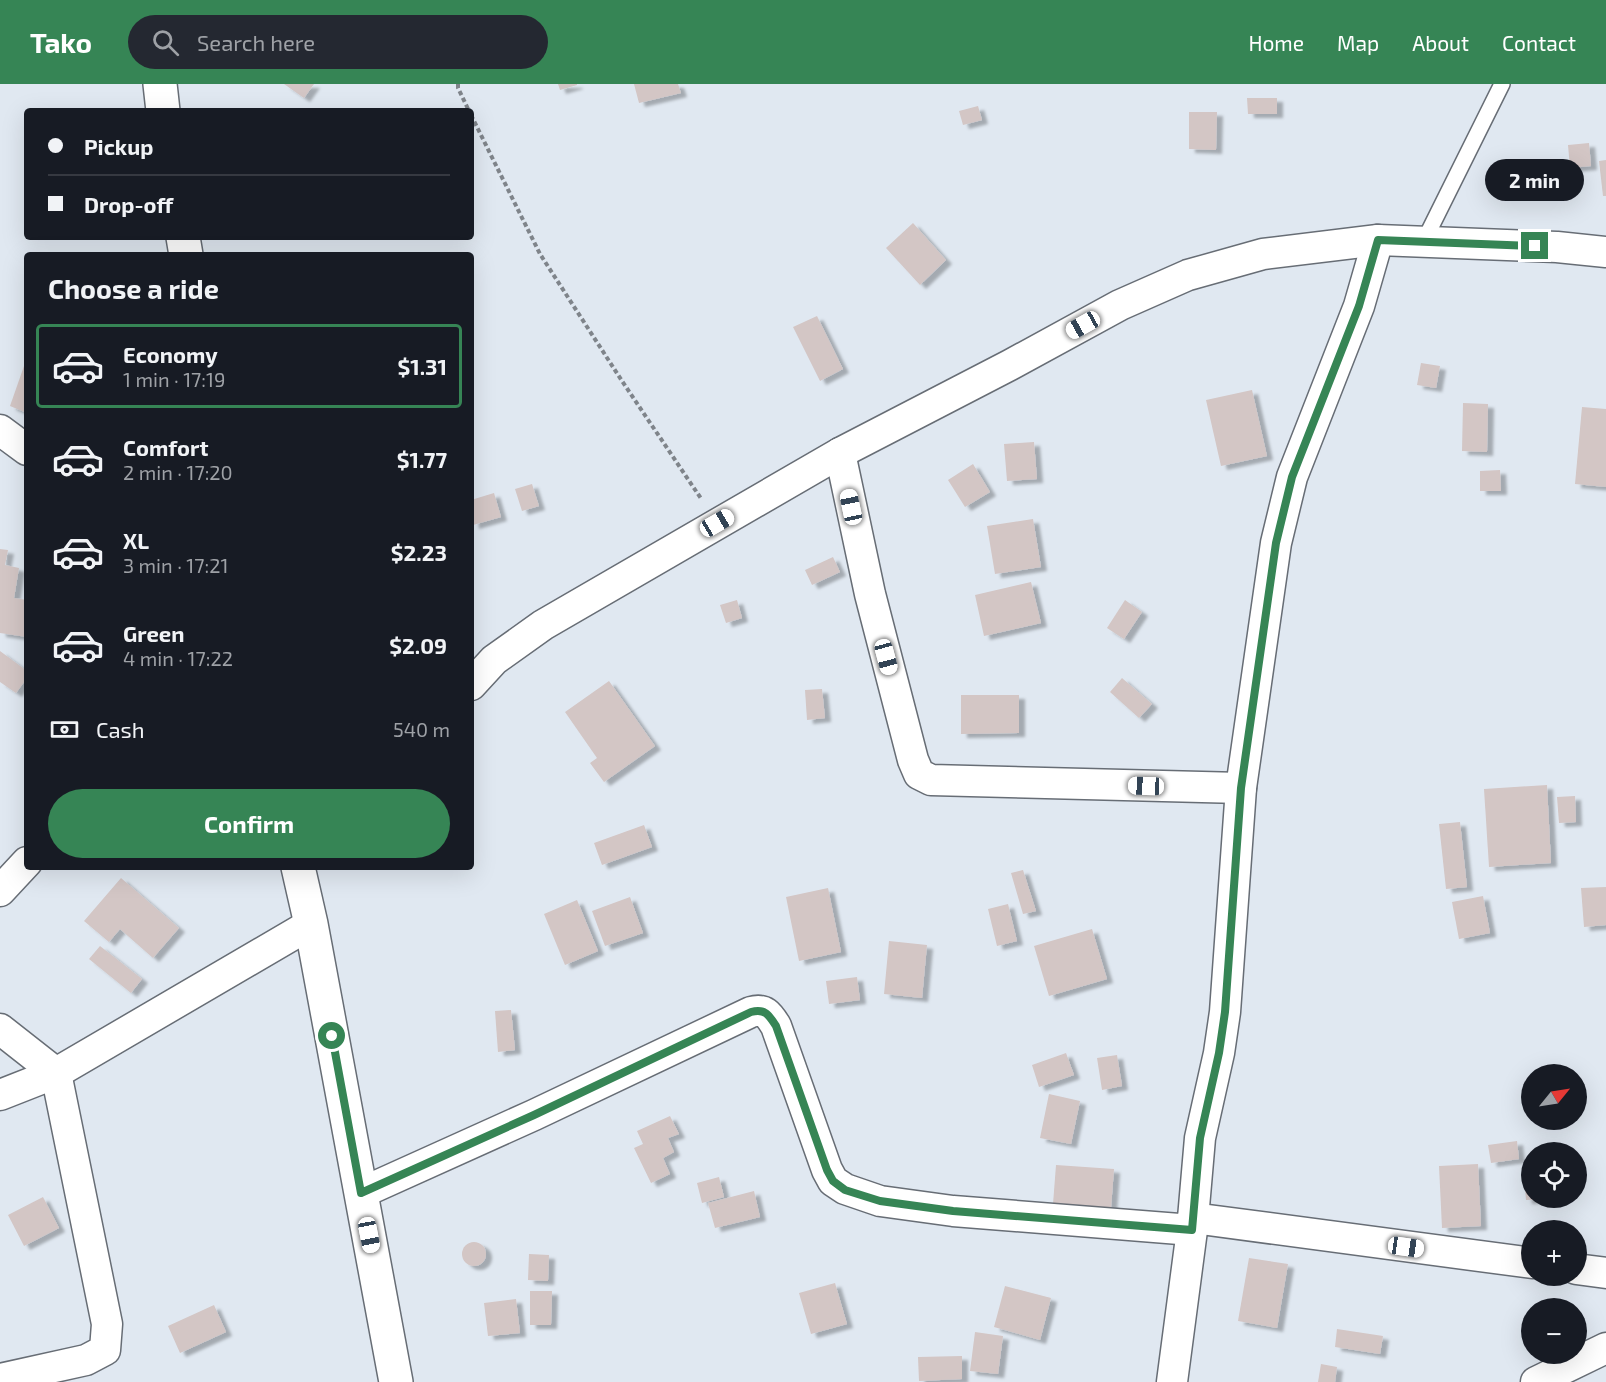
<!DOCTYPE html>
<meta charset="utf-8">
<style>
:root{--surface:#171b24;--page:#242831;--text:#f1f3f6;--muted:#9ea1a6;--line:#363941;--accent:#368555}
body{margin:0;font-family:"Exo 2",sans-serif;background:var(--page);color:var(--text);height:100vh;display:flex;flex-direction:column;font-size:22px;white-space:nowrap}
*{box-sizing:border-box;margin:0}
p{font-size:20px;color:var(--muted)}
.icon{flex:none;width:33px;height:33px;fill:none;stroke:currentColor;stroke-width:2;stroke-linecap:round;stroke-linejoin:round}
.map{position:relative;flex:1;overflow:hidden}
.drawer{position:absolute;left:24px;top:168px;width:450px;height:618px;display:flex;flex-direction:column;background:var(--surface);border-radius:6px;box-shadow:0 6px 24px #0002}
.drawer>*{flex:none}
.banner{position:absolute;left:24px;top:24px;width:450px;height:132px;border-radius:6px;box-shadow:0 6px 24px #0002;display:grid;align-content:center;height:132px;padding:0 24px;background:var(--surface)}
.needle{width:39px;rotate:60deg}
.fabs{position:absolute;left:1521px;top:980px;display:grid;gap:12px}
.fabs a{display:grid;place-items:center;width:66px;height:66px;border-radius:50%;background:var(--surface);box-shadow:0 6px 24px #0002;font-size:30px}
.end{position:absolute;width:27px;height:27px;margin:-14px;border:8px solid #368555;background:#fff;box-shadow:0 0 0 3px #fff}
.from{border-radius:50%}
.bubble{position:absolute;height:42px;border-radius:21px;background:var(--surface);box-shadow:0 6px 24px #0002;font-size:20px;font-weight:700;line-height:42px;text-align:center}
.car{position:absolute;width:18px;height:36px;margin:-18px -9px;border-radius:8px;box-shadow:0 0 4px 2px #0007;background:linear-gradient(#fff 24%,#345 0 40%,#fff 0 76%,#345 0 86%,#fff 0)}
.banner b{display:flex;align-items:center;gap:21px;height:57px;font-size:22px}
.banner b+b{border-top:2px solid var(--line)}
.banner i{width:15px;height:15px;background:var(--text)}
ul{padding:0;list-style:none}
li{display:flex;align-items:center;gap:18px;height:84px;margin:0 12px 9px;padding:0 12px;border:3px solid transparent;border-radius:6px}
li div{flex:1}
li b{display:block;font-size:22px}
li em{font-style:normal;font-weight:700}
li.on{border-color:var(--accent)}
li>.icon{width:54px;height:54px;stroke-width:1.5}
h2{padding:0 24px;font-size:27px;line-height:72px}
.pay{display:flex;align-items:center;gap:15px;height:66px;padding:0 24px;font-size:22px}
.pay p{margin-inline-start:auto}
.cta{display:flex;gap:12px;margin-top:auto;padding:12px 24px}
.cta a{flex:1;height:69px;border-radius:36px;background:var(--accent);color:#fff;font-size:24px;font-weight:700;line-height:69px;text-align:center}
header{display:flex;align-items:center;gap:36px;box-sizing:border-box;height:84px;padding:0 30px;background:var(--accent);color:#fff}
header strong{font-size:28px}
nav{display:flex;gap:33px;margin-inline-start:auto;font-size:21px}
.search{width:420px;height:54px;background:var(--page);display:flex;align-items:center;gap:15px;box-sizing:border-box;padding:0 21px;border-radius:33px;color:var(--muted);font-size:22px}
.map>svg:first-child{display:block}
.building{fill:#d3c6c5;filter:url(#shadow)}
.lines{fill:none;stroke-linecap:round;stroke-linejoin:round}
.lane-casing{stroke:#676d75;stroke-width:18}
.street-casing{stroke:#676d75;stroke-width:33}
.secondary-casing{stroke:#676d75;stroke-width:36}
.path{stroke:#7f848a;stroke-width:4;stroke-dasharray:4.5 3;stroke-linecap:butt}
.lane{stroke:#fff;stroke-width:15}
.street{stroke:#fff;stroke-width:30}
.secondary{stroke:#fff;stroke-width:33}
.route{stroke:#368555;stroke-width:8}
</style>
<header>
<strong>Tako</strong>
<div class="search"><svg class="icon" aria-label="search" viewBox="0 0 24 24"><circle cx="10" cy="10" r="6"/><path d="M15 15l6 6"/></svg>Search here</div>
<nav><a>Home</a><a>Map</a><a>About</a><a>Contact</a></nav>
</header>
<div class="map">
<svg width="1606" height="1298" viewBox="0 0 1606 1298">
<defs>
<filter id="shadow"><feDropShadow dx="6" dy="4" stdDeviation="1.5" flood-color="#0004"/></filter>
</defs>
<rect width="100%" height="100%" fill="#e0e8f1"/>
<g class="building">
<path d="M284,0H314L304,14Z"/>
<path d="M558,0H577V1L560,6Z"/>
<path d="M634,0H678L681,9L639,19Z"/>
<path d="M1247,14H1277V30H1248Z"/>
<path d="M978,22L982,36L963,41L959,27Z"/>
<path d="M1189,28H1217L1216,66L1189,65Z"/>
<path d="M1589,59L1591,82L1570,84L1568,61Z"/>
<path d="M1606,76V112H1603L1599,77Z"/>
<path d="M913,139L946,176L920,201L886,164Z"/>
<path d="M817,232L843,285L820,297L793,243Z"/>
<path d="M1421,279L1440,282L1436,304L1417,301Z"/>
<path d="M24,282L27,283V329L10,322Z"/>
<path d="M1252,306L1267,372L1221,382L1206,316Z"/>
<path d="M1463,319L1488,320L1487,368L1462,367Z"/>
<path d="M1582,323L1606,325V403L1575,400Z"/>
<path d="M1034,358L1037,395L1007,397L1004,360Z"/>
<path d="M973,380L990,408L965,423L948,396Z"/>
<path d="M1500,386L1501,407H1480V387Z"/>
<path d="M532,400L539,422L522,427L515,405Z"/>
<path d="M494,409L501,433L473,441L471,416Z"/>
<path d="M1033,435L1041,483L995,490L987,442Z"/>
<path d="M0,465L8,466L5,481L19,484L14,514L27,516V553L0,549Z"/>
<path d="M833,473L840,488L812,501L805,486Z"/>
<path d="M1031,498L1041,539L984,552L975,511Z"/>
<path d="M737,516L742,534L726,539L720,521Z"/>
<path d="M1125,516L1142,528L1124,555L1107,544Z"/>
<path d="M0,567L27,587V594L16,609L0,598Z"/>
<path d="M1122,594L1152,620L1139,634L1110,608Z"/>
<path d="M609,597L655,662L604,698L590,679L597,674L565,628Z"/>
<path d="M822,605L825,634L807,636L805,606Z"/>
<path d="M961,611H1019V649L961,650Z"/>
<path d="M1547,701L1551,779L1489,783L1484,705Z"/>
<path d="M1575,712L1576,738L1559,739L1557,713Z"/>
<path d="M1460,738L1467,803L1446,805L1439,740Z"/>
<path d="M644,741L652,763L602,781L594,759Z"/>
<path d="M1023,786L1036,827L1023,830L1011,789Z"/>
<path d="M121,794L179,844L153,874L120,845L109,858L84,837Z"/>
<path d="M1606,803V841L1584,843L1581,804Z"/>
<path d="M828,804L841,868L799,877L786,813Z"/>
<path d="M1483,812L1490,849L1459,855L1452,818Z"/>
<path d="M630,813L643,849L605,862L592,827Z"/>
<path d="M577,816L598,867L565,881L544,830Z"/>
<path d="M1008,820L1017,857L997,862L988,825Z"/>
<path d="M1092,845L1107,895L1049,912L1034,862Z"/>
<path d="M889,857L927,861L922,914L884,910Z"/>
<path d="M100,862L142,895L131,909L89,875Z"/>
<path d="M857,893L860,916L829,920L826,897Z"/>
<path d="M511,926L515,966L498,968L495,927Z"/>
<path d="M1066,969L1074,991L1039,1003L1032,981Z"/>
<path d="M1117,971L1122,1002L1102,1006L1097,974Z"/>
<path d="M1049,1010L1080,1017L1071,1060L1040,1054Z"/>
<path d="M670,1032L679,1050L668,1054L674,1068L663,1074L670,1090L651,1099L634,1064L643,1060L637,1047Z"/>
<path d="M1517,1057L1519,1075L1491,1079L1488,1061Z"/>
<path d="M1478,1080L1481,1142L1442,1144L1439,1082Z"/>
<path d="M1056,1081L1114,1085L1111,1124L1053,1120Z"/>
<path d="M1532,1082V1113H1551V1115L1526,1116L1523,1083Z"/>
<path d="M719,1093L724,1113L702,1119L697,1099Z"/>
<path d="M754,1107L760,1133L715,1144L708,1119Z"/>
<path d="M43,1113L59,1144L24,1162L8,1131Z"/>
<circle cx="474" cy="1170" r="12"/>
<path d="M529,1170L549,1171L548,1197L528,1196Z"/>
<path d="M1249,1174L1288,1180L1277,1244L1238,1237Z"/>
<path d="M835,1199L847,1240L811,1250L799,1209Z"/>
<path d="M1005,1202L1051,1214L1040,1256L994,1243Z"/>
<path d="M530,1207H552L551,1241H530Z"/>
<path d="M516,1215L520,1249L488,1252L484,1219Z"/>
<path d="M214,1221L226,1248L180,1269L168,1242Z"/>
<path d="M1337,1245L1383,1252L1380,1270L1335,1263Z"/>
<path d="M975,1248L1003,1252L998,1290L970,1287Z"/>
<path d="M962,1272V1295L919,1297L918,1273Z"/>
<path d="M1321,1280L1337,1283L1335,1298H1318Z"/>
</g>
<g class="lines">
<defs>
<path id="lane" d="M1424,157L1502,0"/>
<g id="street">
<path d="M0,346L27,366"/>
<path d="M840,369L870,510L913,676L919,690L931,696L1241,704"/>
<path d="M471,601L494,576L543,541L840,369L1010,281L1120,221L1188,191L1263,170L1378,156L1557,163L1606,168"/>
<path d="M0,807L27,778"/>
<path d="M0,945L56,989L107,1240L105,1266L86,1276L0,1295"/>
<path d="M0,1011L56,989L311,840"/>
<path d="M361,1109L534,1031L751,928C765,924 769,931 776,942L827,1086L833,1097L845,1105L880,1117L953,1127L1192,1146"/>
<path d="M1193,1134L1532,1179"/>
<path d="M1576,1185L1606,1189"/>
<path d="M1172,1298L1192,1146L1200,1054L1219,969L1225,928L1241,704L1276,459L1292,393L1359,222L1378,156"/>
<path d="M1536,1298L1606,1264"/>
</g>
<g id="secondary">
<path d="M160,0L163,27"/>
<path d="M183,153L186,171"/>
<path d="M298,783L311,840L396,1298"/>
</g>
</defs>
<use href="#lane" class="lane-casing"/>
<use href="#street" class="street-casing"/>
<use href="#secondary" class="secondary-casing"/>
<g class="path">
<path d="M458,0V4L469,27"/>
<path d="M471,31L540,170L622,297L702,416"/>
</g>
<use href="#lane" class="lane"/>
<use href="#street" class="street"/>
<use href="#secondary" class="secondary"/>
</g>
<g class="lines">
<path class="route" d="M332,952L361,1109L534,1031L751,928C765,924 769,931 776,942L827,1086L833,1097L845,1106L880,1117L953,1127L1192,1146L1200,1054L1219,969L1225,928L1241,704L1276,459L1292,393L1359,222L1378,156L1535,162"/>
</g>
</svg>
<div class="fabs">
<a><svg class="needle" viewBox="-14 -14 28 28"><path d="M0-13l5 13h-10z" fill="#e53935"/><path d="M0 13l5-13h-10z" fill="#9ea1a6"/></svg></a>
<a><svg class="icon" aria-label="locate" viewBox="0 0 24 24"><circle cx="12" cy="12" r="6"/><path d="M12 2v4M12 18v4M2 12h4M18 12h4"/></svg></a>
<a>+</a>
<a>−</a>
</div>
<i class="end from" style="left:332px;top:952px"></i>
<i class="end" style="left:1535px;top:162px"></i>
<div class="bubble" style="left:1485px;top:75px;width:99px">2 min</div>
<i class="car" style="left:1083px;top:241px;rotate:241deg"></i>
<i class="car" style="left:851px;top:423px;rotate:348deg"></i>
<i class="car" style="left:717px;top:439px;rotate:60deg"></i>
<i class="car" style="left:886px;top:573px;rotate:165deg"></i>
<i class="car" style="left:1146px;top:702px;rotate:272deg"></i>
<i class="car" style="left:369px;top:1151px;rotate:169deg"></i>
<i class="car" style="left:1406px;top:1163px;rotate:98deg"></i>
<div class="banner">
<b><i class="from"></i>Pickup</b>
<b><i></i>Drop-off</b>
</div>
<section class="drawer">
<h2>Choose a ride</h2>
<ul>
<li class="on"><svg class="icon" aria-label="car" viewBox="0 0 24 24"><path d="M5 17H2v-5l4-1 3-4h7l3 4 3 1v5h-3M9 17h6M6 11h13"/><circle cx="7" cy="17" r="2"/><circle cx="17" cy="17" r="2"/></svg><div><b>Economy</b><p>1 min · 17:19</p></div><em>$1.31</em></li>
<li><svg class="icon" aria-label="car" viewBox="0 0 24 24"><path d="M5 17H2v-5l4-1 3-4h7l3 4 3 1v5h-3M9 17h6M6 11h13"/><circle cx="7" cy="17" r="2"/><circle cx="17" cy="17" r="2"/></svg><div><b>Comfort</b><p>2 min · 17:20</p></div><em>$1.77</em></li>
<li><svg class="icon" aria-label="car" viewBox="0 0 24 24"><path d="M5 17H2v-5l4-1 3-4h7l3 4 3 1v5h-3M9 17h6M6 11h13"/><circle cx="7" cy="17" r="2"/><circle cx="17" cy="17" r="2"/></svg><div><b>XL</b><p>3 min · 17:21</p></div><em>$2.23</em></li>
<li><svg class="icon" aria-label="car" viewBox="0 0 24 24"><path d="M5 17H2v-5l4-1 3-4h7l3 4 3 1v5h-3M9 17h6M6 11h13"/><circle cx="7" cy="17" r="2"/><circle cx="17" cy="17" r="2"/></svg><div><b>Green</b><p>4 min · 17:22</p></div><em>$2.09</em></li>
</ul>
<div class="pay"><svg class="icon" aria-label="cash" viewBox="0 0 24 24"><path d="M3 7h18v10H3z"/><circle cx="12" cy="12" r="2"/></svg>Cash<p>540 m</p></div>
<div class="cta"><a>Confirm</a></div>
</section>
</div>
